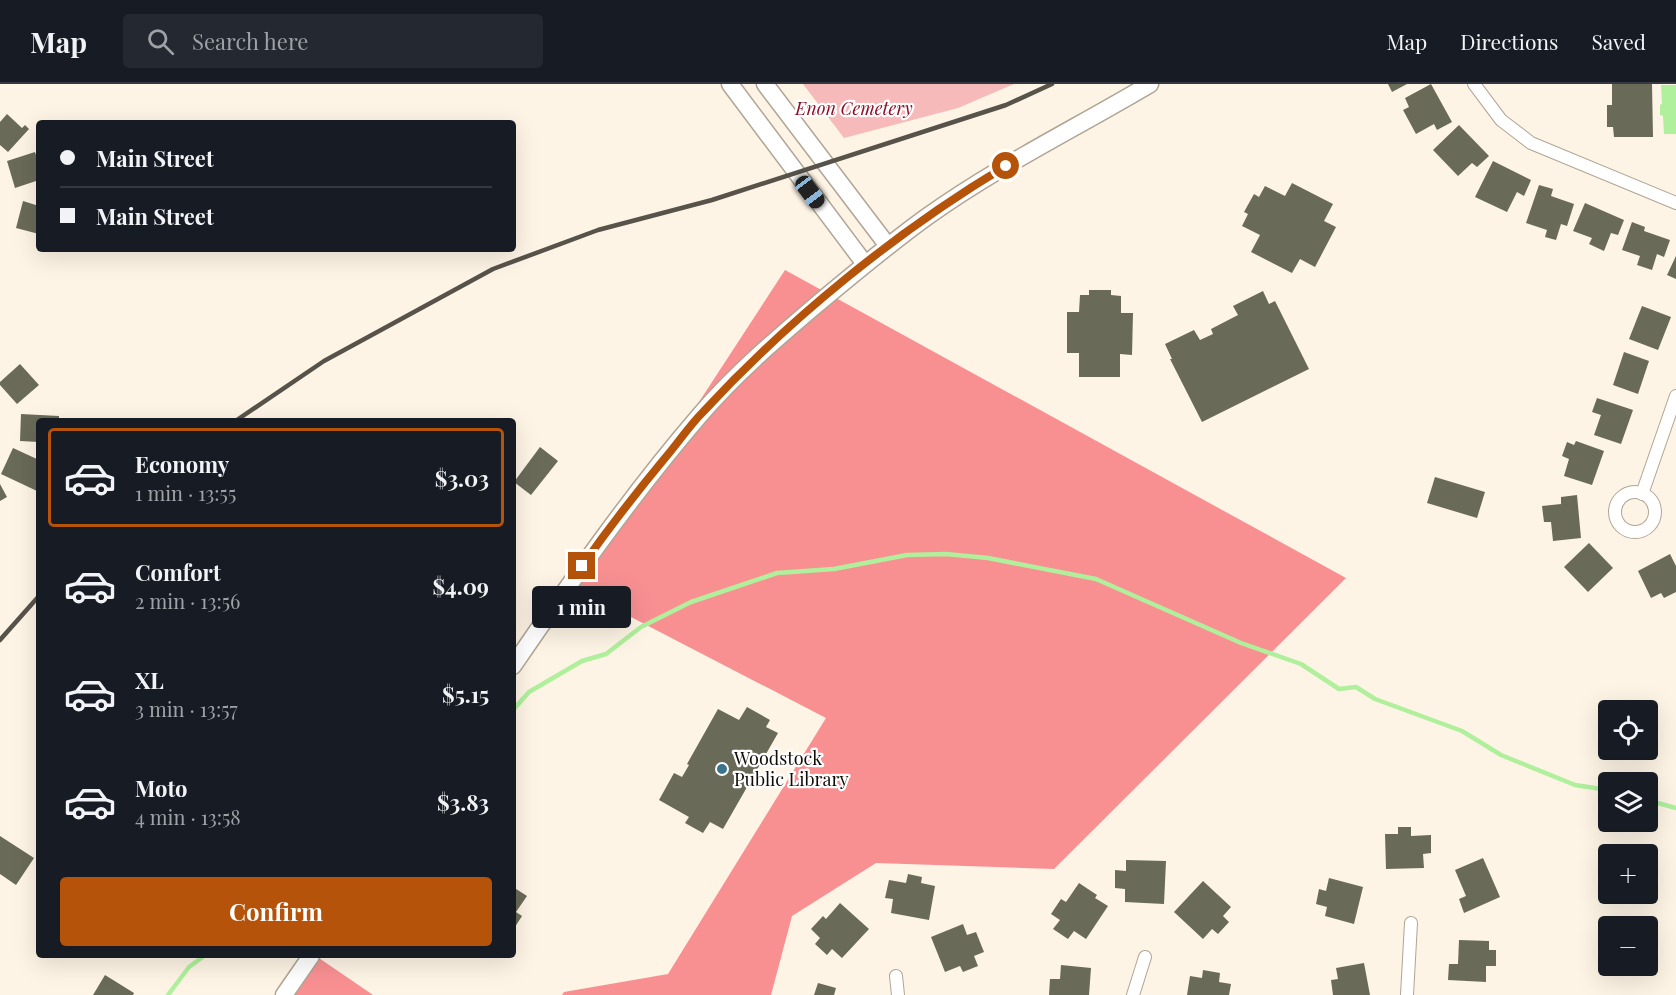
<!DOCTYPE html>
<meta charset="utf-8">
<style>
:root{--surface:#171b24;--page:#242831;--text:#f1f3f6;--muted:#9ea1a6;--line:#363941;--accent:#b45309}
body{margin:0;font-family:"Playfair Display",serif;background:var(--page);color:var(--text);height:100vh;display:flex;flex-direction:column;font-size:22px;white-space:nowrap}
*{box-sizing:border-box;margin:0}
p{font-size:20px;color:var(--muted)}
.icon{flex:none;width:33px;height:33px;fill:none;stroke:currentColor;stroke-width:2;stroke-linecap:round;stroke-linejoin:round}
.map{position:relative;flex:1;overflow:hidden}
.details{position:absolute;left:36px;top:334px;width:480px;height:540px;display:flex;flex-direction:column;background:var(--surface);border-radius:6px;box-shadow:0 6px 24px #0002}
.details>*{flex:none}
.banner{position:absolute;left:36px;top:36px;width:480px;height:132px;border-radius:6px;box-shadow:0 6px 24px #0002;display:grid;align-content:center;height:132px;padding:0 24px;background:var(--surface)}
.tools{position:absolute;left:1598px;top:616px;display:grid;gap:12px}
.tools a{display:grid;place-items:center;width:60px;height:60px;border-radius:6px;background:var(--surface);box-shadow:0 6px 24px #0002;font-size:30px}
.end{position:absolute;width:27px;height:27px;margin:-14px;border:8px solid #b45309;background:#fff;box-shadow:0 0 0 3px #fff}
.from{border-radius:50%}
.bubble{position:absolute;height:42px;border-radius:6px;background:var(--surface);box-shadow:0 6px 24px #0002;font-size:20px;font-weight:700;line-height:42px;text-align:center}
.car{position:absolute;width:18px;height:36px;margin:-18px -9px;border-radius:8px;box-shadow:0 0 4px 2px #0007;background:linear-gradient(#222 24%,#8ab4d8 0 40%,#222 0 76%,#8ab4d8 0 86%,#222 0)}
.banner b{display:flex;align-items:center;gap:21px;height:57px;font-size:22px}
.banner b+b{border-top:2px solid var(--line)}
.banner i{width:15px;height:15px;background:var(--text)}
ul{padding:10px 0 0;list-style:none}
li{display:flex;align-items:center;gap:18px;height:99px;margin:0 12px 9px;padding:0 12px;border:3px solid transparent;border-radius:6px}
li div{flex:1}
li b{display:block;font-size:22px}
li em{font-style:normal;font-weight:700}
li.on{border-color:var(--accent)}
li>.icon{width:54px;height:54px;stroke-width:1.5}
.cta{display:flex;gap:12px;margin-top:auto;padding:12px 24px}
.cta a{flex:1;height:69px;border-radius:6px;background:var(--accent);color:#fff;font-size:24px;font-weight:700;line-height:69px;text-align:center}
header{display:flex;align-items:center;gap:36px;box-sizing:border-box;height:84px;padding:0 30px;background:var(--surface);border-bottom:2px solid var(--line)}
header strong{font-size:28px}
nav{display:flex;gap:33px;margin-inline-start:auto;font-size:21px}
.search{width:420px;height:54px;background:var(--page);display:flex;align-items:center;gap:15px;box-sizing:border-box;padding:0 21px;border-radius:6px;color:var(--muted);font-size:22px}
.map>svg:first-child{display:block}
.green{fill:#f5bab9}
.forest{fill:#f89092}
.water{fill:#b0ef9c}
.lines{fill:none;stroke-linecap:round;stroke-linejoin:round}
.stream{stroke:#b0ef9c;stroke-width:4.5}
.building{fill:#696a58}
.minor-casing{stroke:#b0a594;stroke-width:14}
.secondary-casing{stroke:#b0a594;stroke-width:19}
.minor{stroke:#fff;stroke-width:12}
.secondary{stroke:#fff;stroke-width:16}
.rail{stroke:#57524a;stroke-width:4.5}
.route{stroke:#b45309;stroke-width:8}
.poi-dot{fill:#39748c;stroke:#fff;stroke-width:2}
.labels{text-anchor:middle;stroke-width:4.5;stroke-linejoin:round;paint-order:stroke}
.park-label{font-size:18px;font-style:italic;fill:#8c0d26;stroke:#fff}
.poi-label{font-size:18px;fill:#100d07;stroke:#fff;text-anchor:start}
</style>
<header>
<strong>Map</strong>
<div class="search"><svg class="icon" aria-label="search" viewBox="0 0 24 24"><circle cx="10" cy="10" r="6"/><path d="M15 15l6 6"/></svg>Search here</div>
<nav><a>Map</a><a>Directions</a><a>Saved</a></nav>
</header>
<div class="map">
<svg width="1676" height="911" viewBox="0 0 1676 911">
<rect width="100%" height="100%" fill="#fdf4e5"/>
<path class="green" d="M803,0H1014L958,24L844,54Z"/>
<g class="forest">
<path d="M785,186L1346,494L1054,785L876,779L792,832L771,911H562L564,908L668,890L826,634L577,505Z"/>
<path d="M316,872L373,911H289Z"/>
</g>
<path class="water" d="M1661,1H1676V50H1664L1663,32L1660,31V21L1662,20Z"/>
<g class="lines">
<g class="stream">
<path d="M513,626L529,608L582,577L606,570L641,543L691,518L777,489L834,485L907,471L946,470L988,474L1096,495L1241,559L1301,580L1339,605L1356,603L1375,615L1462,647L1501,671L1575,701L1608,706"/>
<path d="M1647,716L1676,724"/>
<path d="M168,911L189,883L204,872"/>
</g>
</g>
<g class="building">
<path d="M1388,0H1407L1392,8Z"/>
<path d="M1431,0L1452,38L1437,46L1434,40L1416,50L1403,26L1409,23L1405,14Z"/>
<path d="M1612,0H1652L1653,53H1614L1613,43H1607V21H1612Z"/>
<path d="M7,30L22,44L25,41L29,45L8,68L0,61V38Z"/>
<path d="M1459,41L1489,72L1477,83L1472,79L1458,92L1433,66Z"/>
<path d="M35,68L39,81V96L15,104L7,77Z"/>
<path d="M1493,77L1531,96L1524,112L1517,108L1507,128L1475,113Z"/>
<path d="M1292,99L1333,120L1324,137L1336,143L1315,183L1300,175L1292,189L1251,168L1260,151L1242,142L1248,130L1244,128L1254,110L1259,113L1265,102L1285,112Z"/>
<path d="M1539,101L1553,105L1551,112L1574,120L1567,142L1561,140L1556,156L1545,153L1547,146L1526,139Z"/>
<path d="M23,117L39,122V150L16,144Z"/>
<path d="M1585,119L1624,136L1618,151L1611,149L1604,167L1589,160L1592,154L1573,147Z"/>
<path d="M1632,138L1645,143L1644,147L1670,156L1664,173L1657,170L1652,186L1637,181L1640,172L1622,166Z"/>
<path d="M1676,172V195L1667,191Z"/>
<path d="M1089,206H1111V211L1121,212V229H1133L1132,271L1120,270V293H1079V269H1067V228H1079L1080,211H1089Z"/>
<path d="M1263,207L1269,220L1275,217L1309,285L1202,338L1170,275H1172L1165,260L1194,246L1200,256L1213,250L1211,245L1238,231L1233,222Z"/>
<path d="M1642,222L1671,233L1658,266L1629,255Z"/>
<path d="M1624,268L1649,277L1638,310L1613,301Z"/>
<path d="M20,280L39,301L17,320L0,301V298Z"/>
<path d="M1597,314L1633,326L1621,360L1594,351L1601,331L1592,328Z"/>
<path d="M21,330L59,332V338H39V358L20,357Z"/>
<path d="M1576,357L1604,367L1592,401L1564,392L1569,375L1562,372L1567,358L1574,361Z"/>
<path d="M540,363L558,377L531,411L514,398Z"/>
<path d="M13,364L39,376V403L37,407L1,390Z"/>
<path d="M1435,393L1485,408L1477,434L1427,419Z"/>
<path d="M0,400L7,413L0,417Z"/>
<path d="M1577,411L1581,454L1553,457L1551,438H1544L1542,422L1561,420V413Z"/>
<path d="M1589,459L1613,484L1588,508L1564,483Z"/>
<path d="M1670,470L1676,482V508L1664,514L1661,509L1651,514L1638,487Z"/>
<path d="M747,623L770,636L766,643L778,649L723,745L710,738L703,749L685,739L689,733L659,716L674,689L682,693L689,681L687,680L718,625L739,636Z"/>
<path d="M1398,743H1411V752L1431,751V769L1423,770L1424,784L1386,785L1385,750H1398Z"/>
<path d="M0,752L34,774L16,801L0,790Z"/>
<path d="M1483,774L1500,813L1464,829L1459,815L1466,812L1455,786Z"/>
<path d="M1126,776L1166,777L1164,820L1125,818V805L1115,804V786L1126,787Z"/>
<path d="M908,790L922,793L921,799L935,802L929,836L891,829L893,815L885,814L889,796L906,799Z"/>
<path d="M1329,794L1363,803L1354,840L1325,832L1327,823L1316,820L1319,805L1326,807Z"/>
<path d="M1203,797L1231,823L1223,832L1229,838L1218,850L1212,845L1203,855L1174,828Z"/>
<path d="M1079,799L1097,811L1095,814L1108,822L1086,855L1074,847L1068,855L1053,845L1060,836L1051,830L1061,815L1066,818Z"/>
<path d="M513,803L527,812L516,828L522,832L513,846Z"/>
<path d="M840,819L869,845L842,874L832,865L827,871L815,860L820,854L811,845L823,832L826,835Z"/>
<path d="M963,840L967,851L976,848L984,868L974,872L978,882L963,888L960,882L945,888L931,853Z"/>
<path d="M1459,856L1489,857V866H1496V882H1486V898L1448,896L1449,880H1458Z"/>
<path d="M1364,879L1370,911H1333L1331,896L1338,895L1336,884Z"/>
<path d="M1061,881L1091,884L1089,911H1049L1050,895H1060Z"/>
<path d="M1203,886L1220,889L1219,898L1231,900L1229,911H1187L1190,892L1202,894Z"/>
<path d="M105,891L134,909L133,911H93Z"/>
<path d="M818,899L836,904L834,911H814Z"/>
</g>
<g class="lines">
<defs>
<g id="minor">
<path d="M1474,0L1501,36L1531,59L1676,119"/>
<circle cx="1635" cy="428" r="20"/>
<path d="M1642,410L1676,312"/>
<path d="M896,892L898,911"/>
<path d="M1133,911L1145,873"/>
<path d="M1407,911L1411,839"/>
</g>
<g id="secondary">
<path d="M730,0L865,180"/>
<path d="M765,0L888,162"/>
<path d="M513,582C572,496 632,410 700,331C734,291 775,256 815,222C852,191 889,160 928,132C998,82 1076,44 1150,0"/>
<path d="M284,911L311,872"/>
</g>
</defs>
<use href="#minor" class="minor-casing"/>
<use href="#secondary" class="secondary-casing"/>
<use href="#minor" class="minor"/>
<use href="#secondary" class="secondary"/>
<g class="rail">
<path d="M234,338L324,277L493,185L598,146L712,116L1006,21L1052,0"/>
<path d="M0,556L39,512"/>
</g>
</g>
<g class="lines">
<path class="route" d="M582,482C608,445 636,409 665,374C678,359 689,342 703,328C789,235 897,147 1006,82"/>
</g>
<circle class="poi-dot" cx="722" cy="685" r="6"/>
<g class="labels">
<g class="park-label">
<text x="854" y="31">Enon Cemetery</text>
</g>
<g class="poi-label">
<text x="734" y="681">Woodstock<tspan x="734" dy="21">Public Library</tspan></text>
</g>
</g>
</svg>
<div class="tools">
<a><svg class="icon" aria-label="locate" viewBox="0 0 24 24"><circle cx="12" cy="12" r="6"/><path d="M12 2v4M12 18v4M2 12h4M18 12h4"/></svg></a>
<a><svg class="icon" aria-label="layers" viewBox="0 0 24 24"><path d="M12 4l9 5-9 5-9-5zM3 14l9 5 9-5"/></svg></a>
<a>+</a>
<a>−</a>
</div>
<i class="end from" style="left:1006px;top:82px"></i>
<i class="end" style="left:582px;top:482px"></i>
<div class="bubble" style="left:532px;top:502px;width:99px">1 min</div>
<i class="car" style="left:810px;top:108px;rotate:143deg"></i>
<div class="banner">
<b><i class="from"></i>Main Street</b>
<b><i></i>Main Street</b>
</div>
<section class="details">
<ul>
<li class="on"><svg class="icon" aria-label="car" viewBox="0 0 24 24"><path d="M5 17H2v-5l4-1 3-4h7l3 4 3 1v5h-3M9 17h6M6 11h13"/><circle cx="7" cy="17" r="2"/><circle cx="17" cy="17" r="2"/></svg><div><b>Economy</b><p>1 min · 13:55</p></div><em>$3.03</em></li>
<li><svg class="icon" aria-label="car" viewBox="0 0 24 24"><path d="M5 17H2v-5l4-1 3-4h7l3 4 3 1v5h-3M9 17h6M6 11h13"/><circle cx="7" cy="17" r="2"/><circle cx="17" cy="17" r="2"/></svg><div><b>Comfort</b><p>2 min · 13:56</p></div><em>$4.09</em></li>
<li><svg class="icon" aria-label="car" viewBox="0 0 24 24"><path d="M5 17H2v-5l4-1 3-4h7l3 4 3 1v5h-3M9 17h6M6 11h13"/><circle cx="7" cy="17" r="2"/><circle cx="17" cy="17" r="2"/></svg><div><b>XL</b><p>3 min · 13:57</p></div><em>$5.15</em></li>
<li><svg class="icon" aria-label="car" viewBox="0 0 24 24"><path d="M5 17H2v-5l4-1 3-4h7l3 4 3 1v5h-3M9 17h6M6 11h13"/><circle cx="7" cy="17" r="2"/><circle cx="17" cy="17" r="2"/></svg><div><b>Moto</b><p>4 min · 13:58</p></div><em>$3.83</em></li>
</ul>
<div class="cta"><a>Confirm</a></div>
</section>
</div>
